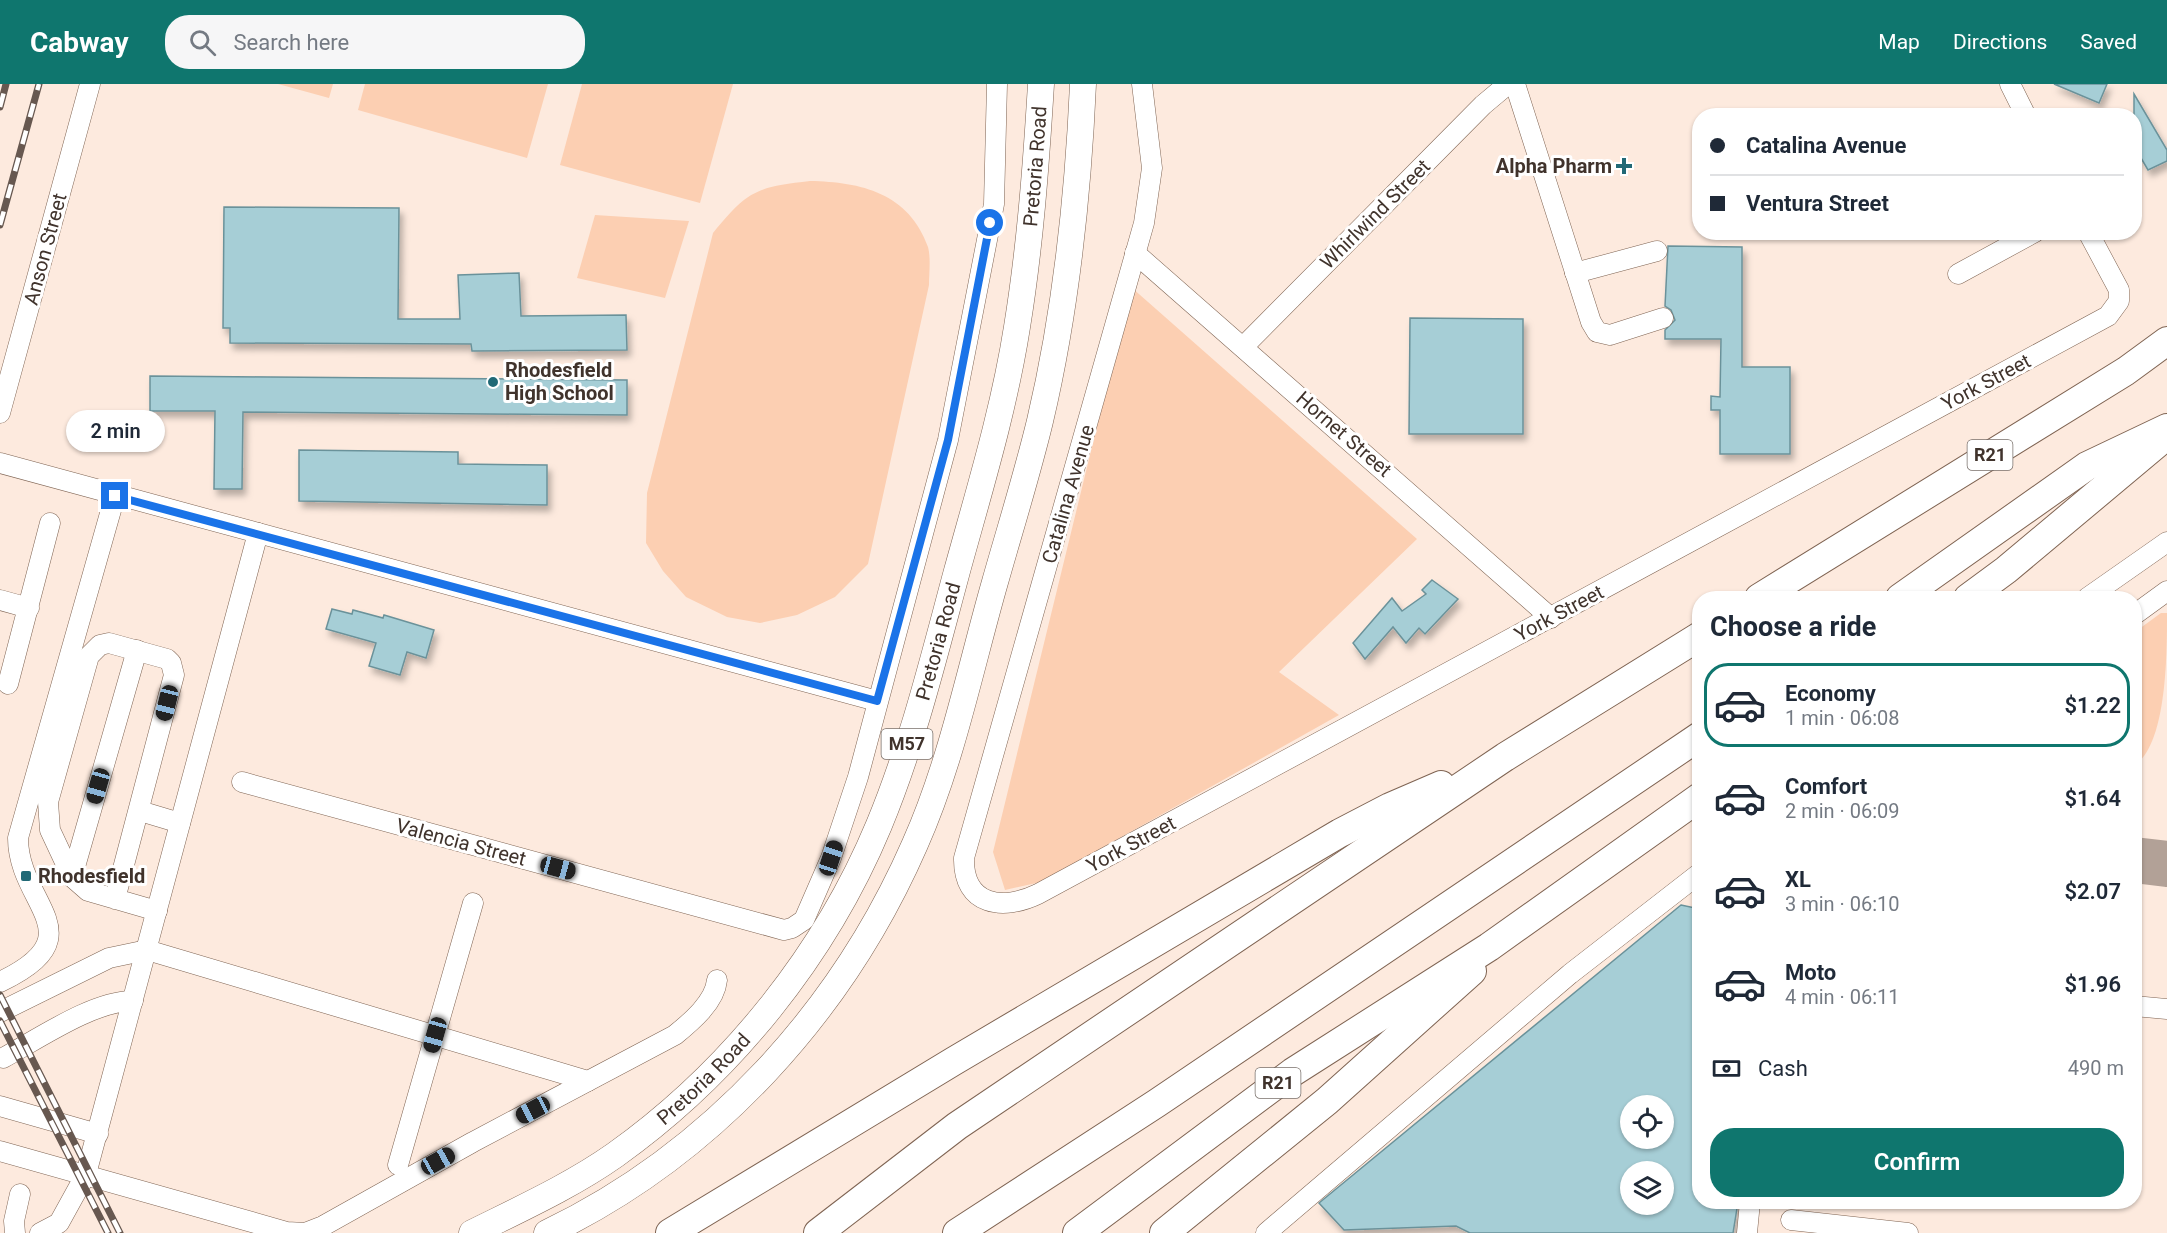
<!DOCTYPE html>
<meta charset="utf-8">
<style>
:root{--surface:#fff;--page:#f6f6f7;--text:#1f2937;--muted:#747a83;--line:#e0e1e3;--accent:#0f766e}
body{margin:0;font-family:Roboto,sans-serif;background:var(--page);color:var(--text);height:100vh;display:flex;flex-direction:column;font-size:22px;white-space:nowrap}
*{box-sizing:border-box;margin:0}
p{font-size:20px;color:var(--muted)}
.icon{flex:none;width:33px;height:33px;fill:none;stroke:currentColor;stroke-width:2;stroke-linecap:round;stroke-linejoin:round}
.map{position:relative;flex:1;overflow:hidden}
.drawer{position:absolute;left:1692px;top:507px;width:450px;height:618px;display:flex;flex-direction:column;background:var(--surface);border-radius:24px;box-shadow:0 2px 4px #0004}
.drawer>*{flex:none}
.top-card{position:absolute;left:1692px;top:24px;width:450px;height:132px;border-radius:24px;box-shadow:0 2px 4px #0004;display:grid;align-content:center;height:132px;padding:0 18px;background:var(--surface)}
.fabs{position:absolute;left:1620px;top:1011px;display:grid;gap:12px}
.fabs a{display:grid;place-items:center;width:54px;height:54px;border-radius:50%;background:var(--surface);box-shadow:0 2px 4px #0004;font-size:30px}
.end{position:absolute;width:27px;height:27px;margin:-14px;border:8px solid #1a73e8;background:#fff;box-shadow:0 0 0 3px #fff}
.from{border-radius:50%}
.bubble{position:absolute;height:42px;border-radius:21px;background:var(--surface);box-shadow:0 2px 4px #0004;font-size:20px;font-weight:600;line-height:42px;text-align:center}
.car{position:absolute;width:18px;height:36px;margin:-18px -9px;border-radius:8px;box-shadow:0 0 4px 2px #0007;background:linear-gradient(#222 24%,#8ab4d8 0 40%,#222 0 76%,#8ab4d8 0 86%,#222 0)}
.top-card b{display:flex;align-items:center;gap:21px;height:57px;font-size:22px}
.top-card b+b{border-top:2px solid var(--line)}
.top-card i{width:15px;height:15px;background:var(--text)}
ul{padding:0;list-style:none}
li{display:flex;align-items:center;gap:18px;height:84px;margin:0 12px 9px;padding:0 6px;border:3px solid transparent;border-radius:24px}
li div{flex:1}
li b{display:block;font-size:22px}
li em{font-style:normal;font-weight:600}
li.current{border-color:var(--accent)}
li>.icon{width:54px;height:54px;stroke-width:1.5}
h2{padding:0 18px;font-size:27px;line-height:72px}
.pay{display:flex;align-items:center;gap:15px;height:66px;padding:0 18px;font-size:22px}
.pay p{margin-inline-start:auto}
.action{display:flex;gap:12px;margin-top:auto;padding:12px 18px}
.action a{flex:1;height:69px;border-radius:24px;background:var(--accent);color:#fff;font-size:24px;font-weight:600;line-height:69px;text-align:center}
header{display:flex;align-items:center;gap:36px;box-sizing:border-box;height:84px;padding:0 30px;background:var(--accent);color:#fff}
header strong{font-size:28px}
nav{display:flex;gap:33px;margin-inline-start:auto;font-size:21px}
.search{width:420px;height:54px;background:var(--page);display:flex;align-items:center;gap:15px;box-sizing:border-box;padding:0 21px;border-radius:24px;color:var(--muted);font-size:22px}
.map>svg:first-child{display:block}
.green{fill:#fccfb2}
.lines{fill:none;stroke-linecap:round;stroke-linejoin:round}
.taxiway{stroke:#b2a197;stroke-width:46}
.building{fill:#a6ced6;stroke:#6b929a;stroke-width:1.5;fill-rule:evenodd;filter:url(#shadow)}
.minor-casing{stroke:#7f6453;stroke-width:21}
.major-casing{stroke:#7f6453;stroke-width:27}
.highway-casing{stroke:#7f6453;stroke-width:30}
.minor{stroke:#fff;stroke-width:20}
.major{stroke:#fff;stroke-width:26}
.highway{stroke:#fff;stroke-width:28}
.rail-casing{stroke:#675850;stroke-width:7}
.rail{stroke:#fff;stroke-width:4.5;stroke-dasharray:14;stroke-linecap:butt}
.route{stroke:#1a73e8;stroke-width:8}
.poi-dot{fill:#216976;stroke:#fff;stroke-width:2}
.labels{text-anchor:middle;stroke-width:6;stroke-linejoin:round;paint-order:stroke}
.shield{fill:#fff;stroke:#79706b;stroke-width:1.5}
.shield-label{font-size:18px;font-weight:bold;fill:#40332c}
.street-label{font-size:20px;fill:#40332c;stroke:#fff}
.poi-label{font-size:20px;font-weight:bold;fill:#40332c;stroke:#fff;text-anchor:start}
</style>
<header>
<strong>Cabway</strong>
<div class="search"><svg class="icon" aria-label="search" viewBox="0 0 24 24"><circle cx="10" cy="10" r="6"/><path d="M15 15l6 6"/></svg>Search here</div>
<nav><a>Map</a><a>Directions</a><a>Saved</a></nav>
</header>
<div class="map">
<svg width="2167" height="1149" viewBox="0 0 2167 1149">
<defs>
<filter id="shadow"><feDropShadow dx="3.5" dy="6" stdDeviation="3" flood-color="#0004"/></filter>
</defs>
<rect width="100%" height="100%" fill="#fdeade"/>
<g class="green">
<path d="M278,0H333L329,14Z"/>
<path d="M365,0H548L527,74L358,26Z"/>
<path d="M582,0H733L700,119L560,81Z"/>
<path d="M810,97C861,98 909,109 928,163C931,174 929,190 929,201L868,480L835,513L797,531L760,539L727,533L686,513L663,487L646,459L647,409L713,149C747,107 756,103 810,97Z"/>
<path d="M595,131L689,137L665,214L577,194Z"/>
<path d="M1131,203L1417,455L1279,588L1339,631L1041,798L1005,806L993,768Z"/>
<path d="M2161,529H2167C2167,568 2167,659 2135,681V548Z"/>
</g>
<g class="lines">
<path class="taxiway" d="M2134,776L2167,780"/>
</g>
<g class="building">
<path d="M2054,0H2107L2099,19Z"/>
<path d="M2134,10L2167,66V77L2148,86L2134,62Z"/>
<path d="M224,123L399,124L398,235H460L458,191L519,189L521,232L626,231L627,266L472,267L471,260L230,259V244H223Z"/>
<path d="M1668,162L1742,163V283H1790V370H1720V326H1711V312L1720,313L1721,255H1665V246L1675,236L1671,226L1665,222Z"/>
<path d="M1410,234L1523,235V350H1409Z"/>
<path d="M150,292L627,296V331L243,328L242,405H214L215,327H150Z"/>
<path d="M299,366L458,368V380L547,381V421L299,417Z"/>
<path d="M1432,496L1458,515L1425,550L1419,544L1406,559L1393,543L1365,575L1353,559L1392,514L1402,527L1426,510L1422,506Z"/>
<path d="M332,525L352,530L353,526L383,534L384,531L434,546L426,574L407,568L400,591L369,582L376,559L326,545Z"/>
<path d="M1681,821L1700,825V1118H1738L1733,1149H1470L1456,1142L1344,1146L1319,1119ZM1630,1022H1664V1054H1630ZM1630,1088H1664V1120H1630Z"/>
</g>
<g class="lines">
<defs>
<g id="minor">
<path d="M1142,0L1152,84L1144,139L964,774C963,822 1003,827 1038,810L2108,232L2119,217V206L2088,148"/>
<path d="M1515,0L1591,238L1597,248L1610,251L1663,234"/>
<path d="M2010,0L2026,32"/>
<path d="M1135,169L1551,534"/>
<path d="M1575,189L1657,167"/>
<path d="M1958,190L2035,148"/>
<path d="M1244,262L1483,21L1508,0"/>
<path d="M0,329L90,0"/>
<path d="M0,379L877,617"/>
<path d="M2087,514L2167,458"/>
<path d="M0,516L29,524"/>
<path d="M2134,531L2167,507"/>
<path d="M8,600L50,439"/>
<path d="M242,698L784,846L792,844L804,836L831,774L858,693L948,356L994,120L997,0"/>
<path d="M140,727L180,739"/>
<path d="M72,793L137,566"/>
<path d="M115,815L174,591L171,579L167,575L109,559L100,561L89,572L48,718L50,746L72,793L88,807L157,827"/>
<path d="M0,898C98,851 18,821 18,754L115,412"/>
<path d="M2134,922L2167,925"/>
<path d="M0,928L109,874L147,866L588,997"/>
<path d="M3,974C38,955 95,916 133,917"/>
<path d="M0,1022L98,1050"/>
<path d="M0,1067L287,1148L305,1149L323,1142L473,1058L675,951C691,938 715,918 717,896"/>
<path d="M398,1081L473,819"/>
<path d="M1791,1136L1908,1149"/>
<path d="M15,1149L14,1137L20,1110"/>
<path d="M40,1149L59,1139L86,1090L258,449"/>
<path d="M1266,1149L1570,890L1700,789"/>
<path d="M1747,1149L1750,1118"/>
</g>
<g id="major">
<path id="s1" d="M472,1149C520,1125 571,1102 615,1071C730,989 825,871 879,741C913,659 934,572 957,487C979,407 1004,326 1017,243C1030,163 1036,82 1041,0"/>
<path d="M547,1149C712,1070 842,927 915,760C952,677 970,585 995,498C1010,445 1027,391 1040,337C1066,227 1078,113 1083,0"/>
</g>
<g id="highway">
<path d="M1759,514L2126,287L2167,257"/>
<path d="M1900,514L2087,382L2167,344"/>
<path d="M1968,514L2006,486L2159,358"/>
<path d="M670,1149L954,977L1340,749L1390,723L1441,701"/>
<path d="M818,1149L957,1042L1505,673L1700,552"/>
<path d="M957,1149L1157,1019L1700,652"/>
<path d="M1077,1149L1293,988L1489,863L1700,713"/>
<path d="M1164,1149L1327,1017L1472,887"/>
</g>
</defs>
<use href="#minor" class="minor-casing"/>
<use href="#major" class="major-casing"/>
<use href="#highway" class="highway-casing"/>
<use href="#minor" class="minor"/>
<use href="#major" class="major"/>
<use href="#highway" class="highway"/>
<defs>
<g id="rail">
<path d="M0,23L6,0"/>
<path d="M0,141L39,0"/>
<path d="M0,911L120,1149"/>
<path d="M0,937L108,1149"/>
</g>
</defs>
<use href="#rail" class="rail-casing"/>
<use href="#rail" class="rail"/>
</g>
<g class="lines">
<path class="route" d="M115,412L877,617L948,356L990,139"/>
</g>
<g class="poi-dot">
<path d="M1621 73h6v6h6v6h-6v6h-6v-6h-6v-6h6z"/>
<circle cx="493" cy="298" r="6"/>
<rect x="20" y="786" width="12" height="12" rx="3"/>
</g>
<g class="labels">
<g class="shield">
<rect x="1967.5" y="356" width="45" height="30" rx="4.5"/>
<rect x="881.5" y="645" width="51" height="30" rx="4.5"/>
<rect x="1255.5" y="984" width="45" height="30" rx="4.5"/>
</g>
<g class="shield-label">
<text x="1990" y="377">R21</text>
<text x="907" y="666">M57</text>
<text x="1278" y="1005">R21</text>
</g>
<g class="street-label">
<text dy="7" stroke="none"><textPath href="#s1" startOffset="1270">Pretoria Road</textPath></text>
<text transform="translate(1375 130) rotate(-45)" y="7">Whirlwind Street</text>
<text transform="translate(45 165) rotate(-75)" y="7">Anson Street</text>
<text transform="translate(1986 298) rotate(-28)" y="7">York Street</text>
<text transform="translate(1344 350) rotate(41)" y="7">Hornet Street</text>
<text transform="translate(1068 410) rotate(-74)" y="7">Catalina Avenue</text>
<text transform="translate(1559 529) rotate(-28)" y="7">York Street</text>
<text dy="7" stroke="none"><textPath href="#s1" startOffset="784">Pretoria Road</textPath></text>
<text transform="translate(461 758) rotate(15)" y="7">Valencia Street</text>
<text transform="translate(1131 760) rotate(-28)" y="7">York Street</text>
<text dy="7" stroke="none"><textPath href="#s1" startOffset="280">Pretoria Road</textPath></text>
</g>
<g class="poi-label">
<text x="1612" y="89" text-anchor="end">Alpha Pharm</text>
<text x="505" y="293">Rhodesfield<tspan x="505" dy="23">High School</tspan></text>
<text x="38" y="799">Rhodesfield</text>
</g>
</g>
</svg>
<div class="fabs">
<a><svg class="icon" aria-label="locate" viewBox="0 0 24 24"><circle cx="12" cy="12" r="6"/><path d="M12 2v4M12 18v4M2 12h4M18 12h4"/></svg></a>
<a><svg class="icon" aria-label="layers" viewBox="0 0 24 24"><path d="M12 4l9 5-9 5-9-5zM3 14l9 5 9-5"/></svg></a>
</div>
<i class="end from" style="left:990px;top:139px"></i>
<i class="end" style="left:115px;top:412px"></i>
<div class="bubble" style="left:66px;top:326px;width:99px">2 min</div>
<i class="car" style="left:167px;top:619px;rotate:194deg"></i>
<i class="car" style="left:98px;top:702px;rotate:196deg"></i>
<i class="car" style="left:831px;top:774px;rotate:18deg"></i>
<i class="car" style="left:558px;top:784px;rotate:105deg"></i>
<i class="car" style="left:435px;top:951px;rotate:196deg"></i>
<i class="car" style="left:533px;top:1026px;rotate:242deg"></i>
<i class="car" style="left:438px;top:1077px;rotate:61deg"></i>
<div class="top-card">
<b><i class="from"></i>Catalina Avenue</b>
<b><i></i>Ventura Street</b>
</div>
<section class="drawer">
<h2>Choose a ride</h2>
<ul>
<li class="current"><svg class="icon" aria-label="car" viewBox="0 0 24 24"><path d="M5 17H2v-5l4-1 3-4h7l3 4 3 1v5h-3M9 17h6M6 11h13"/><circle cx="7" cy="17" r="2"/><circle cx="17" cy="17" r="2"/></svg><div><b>Economy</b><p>1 min · 06:08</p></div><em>$1.22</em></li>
<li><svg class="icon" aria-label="car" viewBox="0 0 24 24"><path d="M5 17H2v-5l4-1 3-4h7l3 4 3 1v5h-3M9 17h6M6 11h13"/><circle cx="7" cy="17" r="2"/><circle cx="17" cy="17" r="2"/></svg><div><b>Comfort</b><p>2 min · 06:09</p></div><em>$1.64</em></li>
<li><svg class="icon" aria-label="car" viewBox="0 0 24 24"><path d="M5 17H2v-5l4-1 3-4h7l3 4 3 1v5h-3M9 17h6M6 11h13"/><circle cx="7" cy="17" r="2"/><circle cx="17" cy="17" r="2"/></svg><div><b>XL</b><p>3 min · 06:10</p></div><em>$2.07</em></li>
<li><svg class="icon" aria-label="car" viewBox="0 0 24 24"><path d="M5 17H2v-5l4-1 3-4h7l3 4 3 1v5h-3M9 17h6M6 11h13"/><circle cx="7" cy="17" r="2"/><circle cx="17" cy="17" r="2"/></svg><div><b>Moto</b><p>4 min · 06:11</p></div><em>$1.96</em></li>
</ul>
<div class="pay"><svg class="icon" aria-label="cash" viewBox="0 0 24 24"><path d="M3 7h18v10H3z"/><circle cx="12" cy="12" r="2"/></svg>Cash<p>490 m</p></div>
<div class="action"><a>Confirm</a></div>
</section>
</div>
